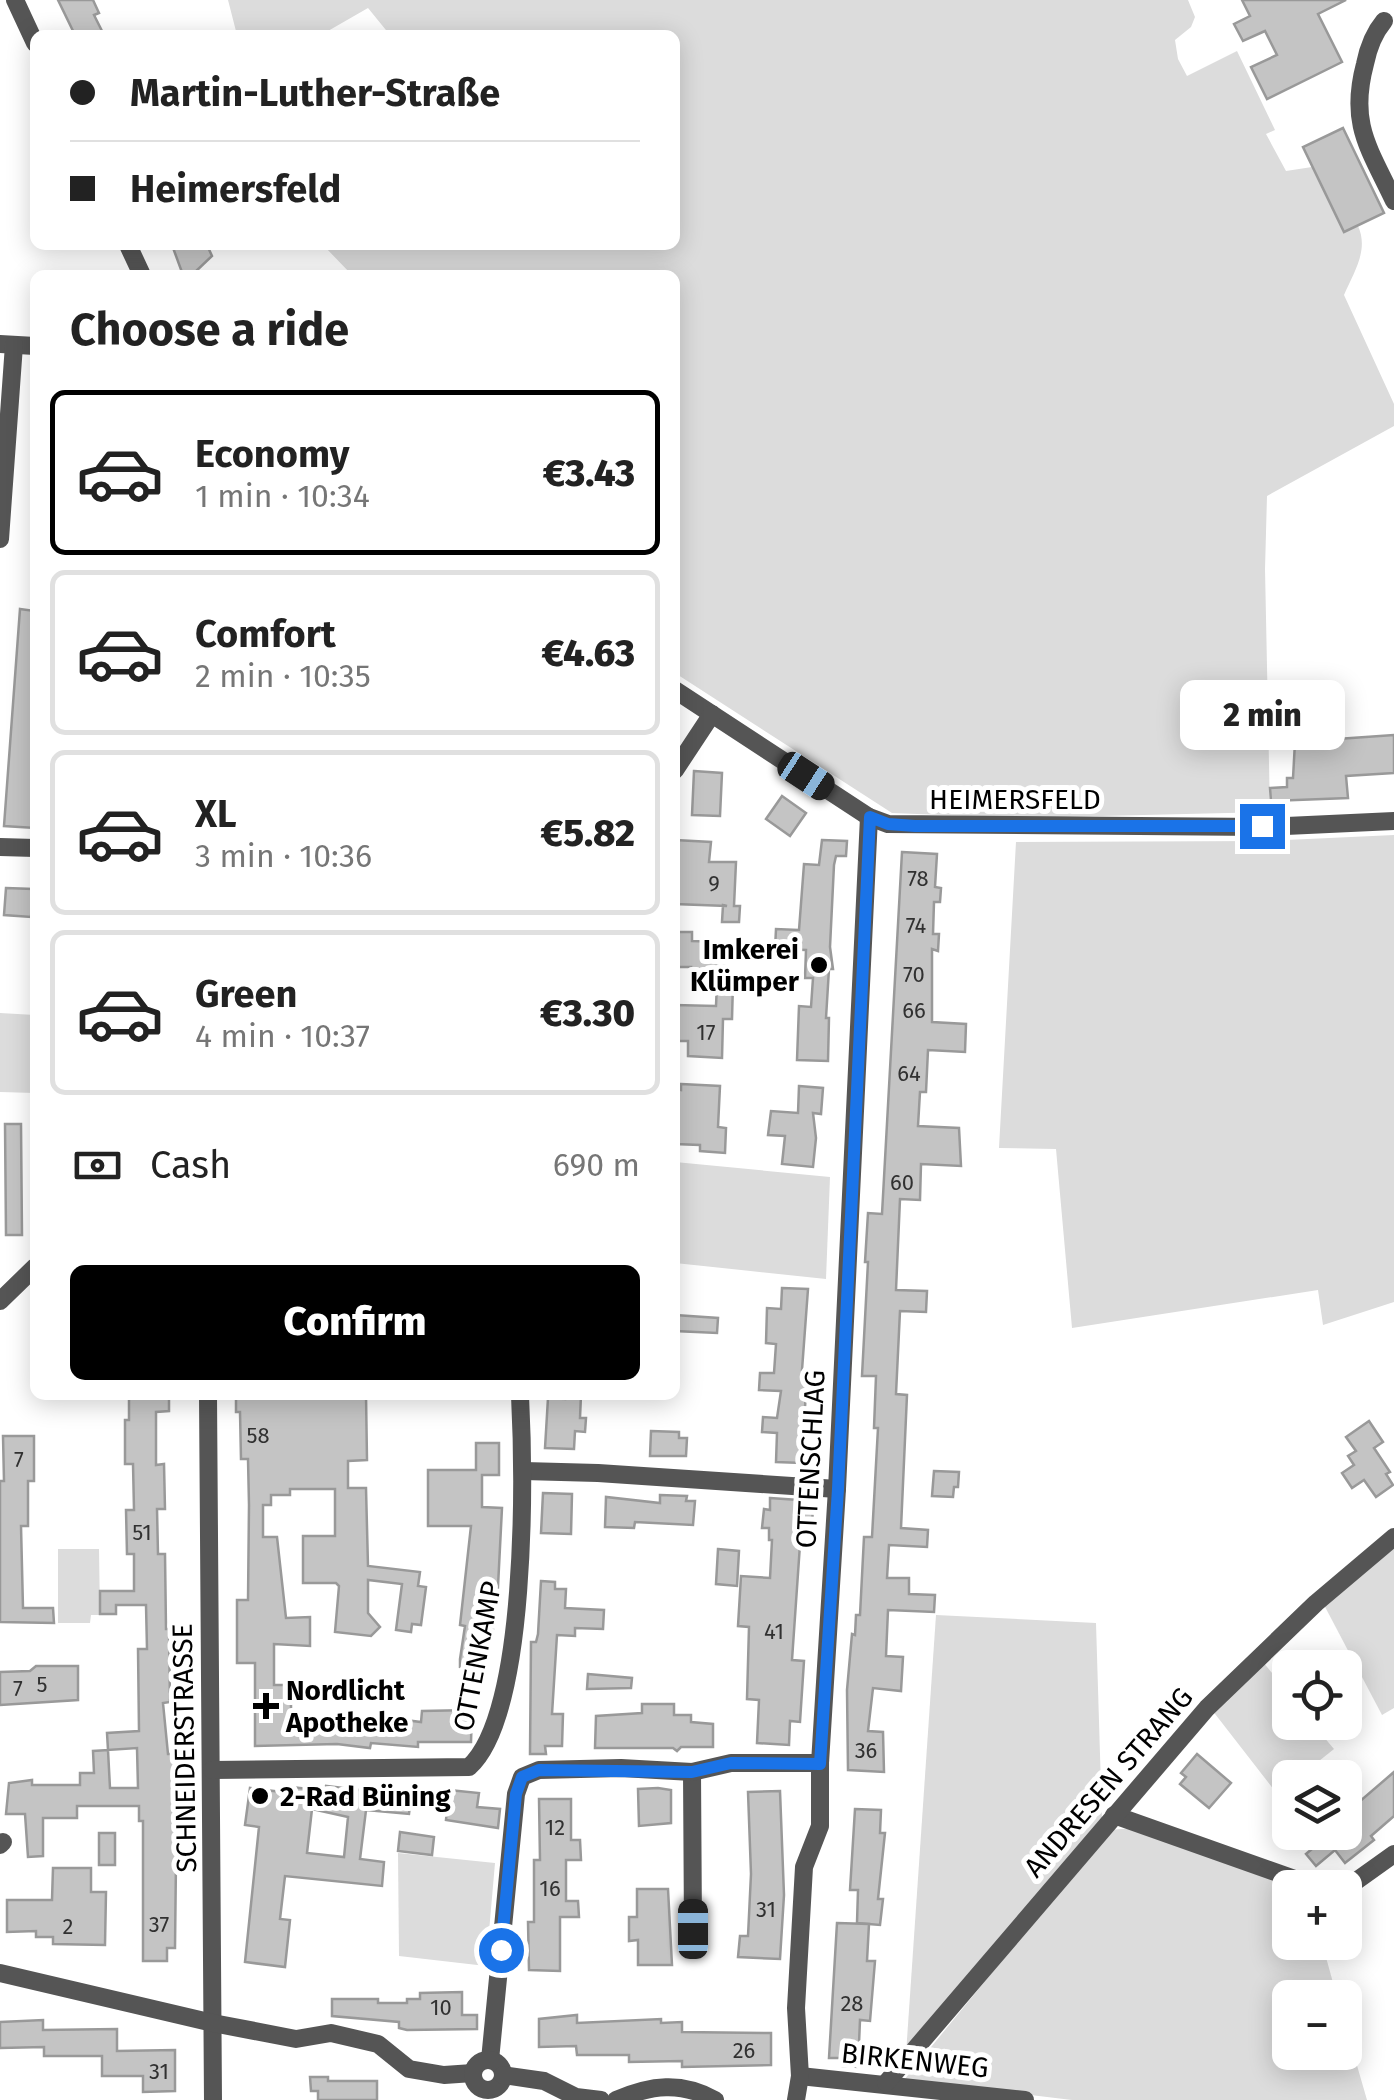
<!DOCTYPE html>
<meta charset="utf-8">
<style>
:root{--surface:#fff;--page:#f2f2f2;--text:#222;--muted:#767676;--line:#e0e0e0;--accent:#000}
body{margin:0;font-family:"Fira Sans",sans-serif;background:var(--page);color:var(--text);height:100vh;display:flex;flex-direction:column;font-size:38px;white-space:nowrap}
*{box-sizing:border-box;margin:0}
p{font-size:32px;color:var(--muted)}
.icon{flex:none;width:55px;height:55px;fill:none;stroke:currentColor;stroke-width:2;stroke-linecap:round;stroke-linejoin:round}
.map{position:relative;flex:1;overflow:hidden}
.details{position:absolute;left:30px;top:270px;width:650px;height:1130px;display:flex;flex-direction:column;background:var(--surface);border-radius:15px;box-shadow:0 5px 25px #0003}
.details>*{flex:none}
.banner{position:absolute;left:30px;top:30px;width:650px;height:220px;border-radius:15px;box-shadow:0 5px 25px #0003;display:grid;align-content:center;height:220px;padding:0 40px;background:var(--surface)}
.controls{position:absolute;left:1272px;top:1650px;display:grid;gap:20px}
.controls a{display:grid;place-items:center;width:90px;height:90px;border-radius:15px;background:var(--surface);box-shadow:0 5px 25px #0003;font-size:50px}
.end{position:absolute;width:45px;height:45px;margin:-22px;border:12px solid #1a73e8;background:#fff;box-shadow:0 0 0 5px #fff}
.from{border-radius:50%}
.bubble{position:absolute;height:70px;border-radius:15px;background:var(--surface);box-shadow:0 5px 25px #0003;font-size:32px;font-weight:800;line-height:70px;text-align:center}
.car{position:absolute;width:30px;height:60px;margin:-30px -15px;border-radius:12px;box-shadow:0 0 8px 2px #0007;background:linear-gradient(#222 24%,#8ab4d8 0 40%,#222 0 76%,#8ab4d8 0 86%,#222 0)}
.banner b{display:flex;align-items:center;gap:35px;height:95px;font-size:38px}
.banner b+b{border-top:2px solid var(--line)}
.banner i{width:25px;height:25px;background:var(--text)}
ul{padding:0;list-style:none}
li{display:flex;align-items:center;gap:30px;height:165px;margin:0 20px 15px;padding:0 20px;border:5px solid var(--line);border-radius:15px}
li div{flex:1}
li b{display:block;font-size:38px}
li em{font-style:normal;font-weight:800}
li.selected{border-color:var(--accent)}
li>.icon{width:90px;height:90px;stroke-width:1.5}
h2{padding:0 40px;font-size:45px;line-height:120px}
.pay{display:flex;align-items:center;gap:25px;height:110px;padding:0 40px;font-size:38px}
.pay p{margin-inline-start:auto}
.action{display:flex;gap:20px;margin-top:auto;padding:20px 40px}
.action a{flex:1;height:115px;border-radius:15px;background:var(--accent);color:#fff;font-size:40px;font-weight:800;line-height:115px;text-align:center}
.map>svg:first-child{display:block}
.green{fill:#dcdcdc}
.building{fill:#c4c4c4;stroke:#999;stroke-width:2.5;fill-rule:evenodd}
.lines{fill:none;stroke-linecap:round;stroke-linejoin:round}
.minor{stroke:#555;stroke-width:18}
.route{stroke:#1a73e8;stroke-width:12}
.poi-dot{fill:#000;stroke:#fff;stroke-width:4}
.labels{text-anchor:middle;stroke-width:10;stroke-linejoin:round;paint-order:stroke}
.number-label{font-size:22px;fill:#313131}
.street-label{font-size:28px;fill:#000;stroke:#fff}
.poi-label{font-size:28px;font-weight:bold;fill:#000;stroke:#fff;text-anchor:start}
</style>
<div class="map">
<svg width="1394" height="2100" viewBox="0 0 1394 2100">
<rect width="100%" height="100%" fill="#fff"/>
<g class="green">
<path d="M228,0H1188L1195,17L1191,27L1175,40L1178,59L1187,76L1237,51L1275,130L1266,134L1286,171L1312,167L1344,232L1358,226C1369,250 1354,272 1344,295L1394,404V426L1267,496L1265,569L1270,812L1017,818L892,813L675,673V275H352L323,245H675V35H390L368,8L321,35H237Z"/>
<path d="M1394,835V1302L1323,1325L1318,1290L1072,1328L1056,1149L999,1148L1016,842L1264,841Z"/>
<path d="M0,1013L35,1015V1093L0,1092Z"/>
<path d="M675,1162L830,1177L826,1279L675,1263Z"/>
<path d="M1394,1542V1708L1382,1715L1323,1603Z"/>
<path d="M58,1549H99L100,1615H91L90,1623H58Z"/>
<path d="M936,1615L1096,1623L1102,1820L906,2054Z"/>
<path d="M1263,1662L1290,1695V1722L1312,1723L1334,1749L1299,1777L1290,1778V1785L1278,1795L1212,1710Z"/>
<path d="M1134,1828L1299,1887L1290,1888V1942L1322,1943L1337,1997L1290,1998V2052H1345V2024L1367,2100H1072L904,2080L1109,1830Z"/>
<path d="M398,1853L495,1863L486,1966L399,1956Z"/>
</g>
<g class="building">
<path d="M58,0H93L99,13L94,15L104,35H75Z"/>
<path d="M1242,0H1346L1318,14L1342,62L1267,99L1251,67L1277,55L1265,31L1243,41L1234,24L1250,16Z"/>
<path d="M1343,128L1384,213L1344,232L1303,147Z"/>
<path d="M172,245H207L212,256L192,275H183Z"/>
<path d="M20,609L35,611V828L4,826Z"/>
<path d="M1394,735V773L1346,776L1348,798L1271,801L1270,788L1287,787V778H1293L1295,742Z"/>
<path d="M694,771L722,773L720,816L692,815Z"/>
<path d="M782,796L806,813L790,836L766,819Z"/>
<path d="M675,840L711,842L709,862H736L734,906H740L739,922H722L723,905L727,906L675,904Z"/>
<path d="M822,840L847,841L846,856H836L834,865L830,947L833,969H829L826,1018H829L828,1061L797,1060L799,1006L811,1007L813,978H805L806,950L775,949L776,929L799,930L804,864L819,865Z"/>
<path d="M902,852L937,854L935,887L941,888L940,902H934L933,934H939L938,951L932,949V1022L966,1024L965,1052L928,1050L926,1092H920L918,1126L959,1128L961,1166L921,1164L920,1200L900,1199L896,1290L927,1291L926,1312L900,1311L896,1394L907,1395L901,1528L928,1530L927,1547L889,1545L887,1578H909V1594L935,1595L934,1612L888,1610L886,1656L903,1657L901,1691L873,1688L868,1731L883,1732L884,1772L848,1770L847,1690L852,1634L855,1635L856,1615H860L864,1537H872L878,1428H874L876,1376H862L868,1262H865L868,1213L882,1214Z"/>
<path d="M6,888L33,889L31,917L4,915Z"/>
<path d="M676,932H692V941L727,942L726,979L690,978L691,967H675Z"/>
<path d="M717,983H733L732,1019H723L722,1058L688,1056V1041H675V1005L716,1006Z"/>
<path d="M681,1084L720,1086L718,1127L726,1128L725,1153L700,1151V1145L675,1144V1089L681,1090Z"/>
<path d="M799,1086L823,1088L821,1114L813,1113L816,1138L813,1167L782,1164L785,1136L768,1135L771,1111L798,1113Z"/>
<path d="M5,1124H21L22,1235H6Z"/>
<path d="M782,1288L808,1289L802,1370L807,1371L802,1463L776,1462L777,1433L762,1432L763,1417L777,1418L781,1391L759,1390L760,1373H774L776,1344L766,1343L767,1308L781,1309Z"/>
<path d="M675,1315L718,1318L717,1333L675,1331Z"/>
<path d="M236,1395H366L367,1460L348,1461V1488H366L368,1566L420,1572L418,1586L426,1587L421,1625L412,1624L411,1632L396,1630L402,1584L368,1580V1613L380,1627L371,1636L335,1632L339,1586L336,1583H303V1536H335V1489H290V1495H271V1505H263V1537H277L286,1618L310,1617V1646L274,1644V1685H301V1702H291V1729L341,1728L342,1719L362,1721V1718L374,1720V1716L421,1722L422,1711L472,1710L471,1742H418V1747L371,1743L370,1748L337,1744L255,1746V1663H237V1600H248L249,1505L248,1459H241L240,1412H236Z"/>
<path d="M565,1395H581L580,1418H586L585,1432L575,1431L574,1449L545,1448L548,1398L565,1399Z"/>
<path d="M129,1397H169V1411L156,1412V1465L164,1464L165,1509H157L158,1554H165L166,1629H169L170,1702L163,1703L168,1754H187V1773H177L175,1948H167V1961H143V1821H139V1806H77V1818H43V1856L28,1857L25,1814H6L9,1783L32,1780V1785H80V1773H94L93,1751L108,1750L110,1788H138L137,1748L108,1750L107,1733L139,1731L138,1649H147L146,1605H116V1614H100V1591H134V1554H127L126,1510H134L133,1464H125V1420H129Z"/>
<path d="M1369,1421L1383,1442L1374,1448L1390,1472L1386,1474L1393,1485L1376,1497L1364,1480L1352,1488L1342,1473L1354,1465L1348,1456L1356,1451L1346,1437Z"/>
<path d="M651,1431L679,1432V1438H687L686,1456H650Z"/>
<path d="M3,1436H34V1481H28V1526H21L23,1608H53L54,1623L0,1622V1481H4Z"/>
<path d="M476,1443H499V1475H482V1507L502,1508L497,1606L487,1664L483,1663L478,1682L464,1679L467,1668L460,1667V1659L465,1626L460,1625L471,1526H428V1470H476Z"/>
<path d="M934,1471L959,1472L958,1487H954L953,1497L932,1496Z"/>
<path d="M543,1493L572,1494L571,1534L541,1533Z"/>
<path d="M660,1495L687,1496L686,1501H695L693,1525L635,1522L634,1528L605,1527L606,1497L660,1503Z"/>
<path d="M770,1498L813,1501L812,1530H801L792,1660L804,1661L800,1722L790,1721L789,1745L757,1743L759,1700L747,1699L749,1627L738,1626L741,1576L770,1578L772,1540H769V1528H762L764,1509L770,1510Z"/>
<path d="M718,1549L739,1551L737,1586L716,1584Z"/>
<path d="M541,1581L555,1582V1589H566L565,1608L604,1610L603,1629L575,1628V1636L557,1635L552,1714H563L562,1746H545L546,1754H530L531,1642H536L538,1634Z"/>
<path d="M36,1666H78V1700L0,1705V1672L30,1671Z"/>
<path d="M588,1674L632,1678L631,1688L587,1689Z"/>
<path d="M642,1704H674V1715H691V1722L713,1724V1747H681L677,1751L673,1748H595L596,1716L642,1713Z"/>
<path d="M1197,1754L1231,1783L1209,1808L1180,1784L1186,1777L1181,1773Z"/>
<path d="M1394,1772V1816L1371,1836L1374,1840L1345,1863L1335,1850L1316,1866L1306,1854L1332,1832H1345V1814Z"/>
<path d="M283,1786L325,1791L326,1786L376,1792V1788L412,1789L409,1814L366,1810L360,1859L384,1862L382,1886L285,1876L280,1919L290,1920L285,1967L245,1962L259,1827L245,1825L250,1788L282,1792ZM312,1809L348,1817L344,1857L307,1853Z"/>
<path d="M658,1788L671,1790V1823L639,1826L638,1789Z"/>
<path d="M449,1790L479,1793L477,1807L500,1809L498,1828L446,1820Z"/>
<path d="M780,1791L784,1895L780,1959L738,1957L740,1936H748L751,1874L748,1792Z"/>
<path d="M539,1799H571V1840H580L581,1860H566V1901H578L579,1917H560V1971L529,1970L528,1922H534V1860H540Z"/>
<path d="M855,1809L881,1810L880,1833H885L878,1899H883L880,1925L857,1923L858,1890H850Z"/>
<path d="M400,1832L434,1837L432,1855L398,1851Z"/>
<rect x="99" y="1833" width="16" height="32"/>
<path d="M53,1868H91V1892H106L105,1945L53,1944V1937H36V1931L7,1932V1900H52Z"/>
<path d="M637,1889H668L672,1965H638V1940L629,1941V1917H637Z"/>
<path d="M837,1923L869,1924L867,1961H875L870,2021L860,2020L858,2067L843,2066L844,2058H829Z"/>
<path d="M462,1992V2015H477V2029L407,2030L399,2028V2022L332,2016V1999H378V2003H407V1999H420V1993Z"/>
<path d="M577,2015V2023L661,2019V2023L682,2022V2032L771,2033V2065L682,2067V2061L629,2062V2055H577L576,2046L539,2047V2019Z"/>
<path d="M43,2020V2030L117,2029V2051L175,2050V2091L143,2092V2076H102V2056H44V2047L0,2048V2022Z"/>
<path d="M310,2077H328V2081H377V2100H318V2091H311Z"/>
</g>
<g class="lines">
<g class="minor">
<path d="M15,0L35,43"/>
<path d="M1384,21C1374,33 1368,49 1365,64C1349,124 1369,148 1394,201"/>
<path d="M128,245L142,275"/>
<path d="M0,344L35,346"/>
<path d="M0,539L14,345"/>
<path d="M675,690L869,817L888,824L1262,827L1394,821"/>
<path d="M675,770L712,714"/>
<path d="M0,847L35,848"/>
<path d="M0,1301L35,1267"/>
<path d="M208,1395L213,2100"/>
<path d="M524,1471L598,1473L837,1489"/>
<path d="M212,1770L469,1767C528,1714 524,1475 520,1395"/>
<path d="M692,1772L693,1929"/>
<path d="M1114,1815L1320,1888"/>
<path d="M0,1845L3,1842"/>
<path d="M1345,1889L1394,1854"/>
<path d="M0,1973L213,2023L296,2039L331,2033L378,2044L409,2069L444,2075L473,2073"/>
<path d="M490,2060L516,1794L522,1777L539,1770L621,1768L692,1772L731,1763H820"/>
<circle cx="488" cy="2075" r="15"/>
<path d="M503,2075L544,2081L576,2097L601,2100"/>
<path d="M800,2076L1025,2100"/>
<path d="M886,2083L1207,1708L1316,1603L1394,1537"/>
<path d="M616,2100C651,2085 681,2081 715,2100"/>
<path d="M796,2100L800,2076L796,2008L804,1867L820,1826V1763L837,1489L869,817"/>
</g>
</g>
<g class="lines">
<path class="route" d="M501,1950L516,1794L522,1777L539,1770L692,1772L731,1763L820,1764L838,1489L870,817L888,824L915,826H1262"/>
</g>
<g class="poi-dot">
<circle cx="819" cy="965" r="10"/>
<path d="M261 1691h10v10h10v10h-10v10h-10v-10h-10v-10h10z"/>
<circle cx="260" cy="1796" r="10"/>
</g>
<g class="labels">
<g class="number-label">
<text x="918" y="886">78</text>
<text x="714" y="891">9</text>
<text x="916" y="933">74</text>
<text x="914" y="982">70</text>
<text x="914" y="1018">66</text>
<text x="706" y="1040">17</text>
<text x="909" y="1081">64</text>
<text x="902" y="1190">60</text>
<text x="258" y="1443">58</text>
<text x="19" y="1467">7</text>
<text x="142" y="1540">51</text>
<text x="774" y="1639">41</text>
<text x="42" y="1692">5</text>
<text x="18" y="1696">7</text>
<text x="866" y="1758">36</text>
<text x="555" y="1835">12</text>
<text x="550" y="1896">16</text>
<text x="766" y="1917">31</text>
<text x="159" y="1932">37</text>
<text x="68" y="1934">2</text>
<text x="852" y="2011">28</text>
<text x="441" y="2015">10</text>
<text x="744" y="2058">26</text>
<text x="159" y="2079">31</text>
</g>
<g class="street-label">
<text x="1015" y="809">HEIMERSFELD</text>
<text transform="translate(810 1459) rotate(-87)" y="10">OTTENSCHLAG</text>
<text transform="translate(477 1656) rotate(-79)" y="10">OTTENKAMP</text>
<text transform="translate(184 1748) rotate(-91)" y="10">SCHNEIDERSTRASSE</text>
<text transform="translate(1108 1782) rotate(-49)" y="10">ANDRESEN STRANG</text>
<text transform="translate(915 2060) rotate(6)" y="10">BIRKENWEG</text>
</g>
<g class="poi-label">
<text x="799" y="959" text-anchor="end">Imkerei<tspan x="799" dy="32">Klümper</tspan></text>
<text x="286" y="1700">Nordlicht<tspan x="286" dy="32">Apotheke</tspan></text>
<text x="280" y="1806">2-Rad Büning</text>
</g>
</g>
</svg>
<div class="controls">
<a><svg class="icon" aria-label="locate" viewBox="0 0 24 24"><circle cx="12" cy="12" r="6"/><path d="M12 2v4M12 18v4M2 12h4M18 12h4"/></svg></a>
<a><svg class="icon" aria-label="layers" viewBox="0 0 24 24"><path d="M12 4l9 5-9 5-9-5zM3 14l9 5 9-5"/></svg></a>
<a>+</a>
<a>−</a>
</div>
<i class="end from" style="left:501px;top:1950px"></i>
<i class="end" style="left:1262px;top:826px"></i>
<div class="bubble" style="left:1180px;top:680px;width:165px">2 min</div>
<i class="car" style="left:806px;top:776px;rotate:123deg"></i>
<i class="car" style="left:693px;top:1929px;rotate:0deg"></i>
<div class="banner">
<b><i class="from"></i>Martin-Luther-Straße</b>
<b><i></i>Heimersfeld</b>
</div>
<section class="details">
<h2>Choose a ride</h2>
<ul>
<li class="selected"><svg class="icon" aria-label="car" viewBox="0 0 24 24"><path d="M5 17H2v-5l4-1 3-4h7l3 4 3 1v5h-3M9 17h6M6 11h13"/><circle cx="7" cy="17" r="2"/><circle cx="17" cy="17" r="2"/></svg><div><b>Economy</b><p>1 min · 10:34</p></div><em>€3.43</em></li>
<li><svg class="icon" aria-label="car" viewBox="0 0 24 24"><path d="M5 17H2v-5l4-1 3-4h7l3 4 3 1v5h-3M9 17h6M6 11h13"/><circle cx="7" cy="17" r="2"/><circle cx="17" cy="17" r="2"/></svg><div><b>Comfort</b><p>2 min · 10:35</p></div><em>€4.63</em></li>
<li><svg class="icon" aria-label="car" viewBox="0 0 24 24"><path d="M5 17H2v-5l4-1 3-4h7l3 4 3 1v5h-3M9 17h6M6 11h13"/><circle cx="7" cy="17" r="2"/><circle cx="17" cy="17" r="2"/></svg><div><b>XL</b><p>3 min · 10:36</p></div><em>€5.82</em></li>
<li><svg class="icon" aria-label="car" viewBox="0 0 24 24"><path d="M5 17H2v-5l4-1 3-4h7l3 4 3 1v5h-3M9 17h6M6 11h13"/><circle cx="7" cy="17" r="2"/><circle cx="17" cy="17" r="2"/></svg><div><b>Green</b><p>4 min · 10:37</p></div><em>€3.30</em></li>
</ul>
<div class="pay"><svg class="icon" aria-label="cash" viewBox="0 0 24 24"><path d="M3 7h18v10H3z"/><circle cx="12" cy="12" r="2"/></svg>Cash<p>690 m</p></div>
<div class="action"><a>Confirm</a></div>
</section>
</div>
